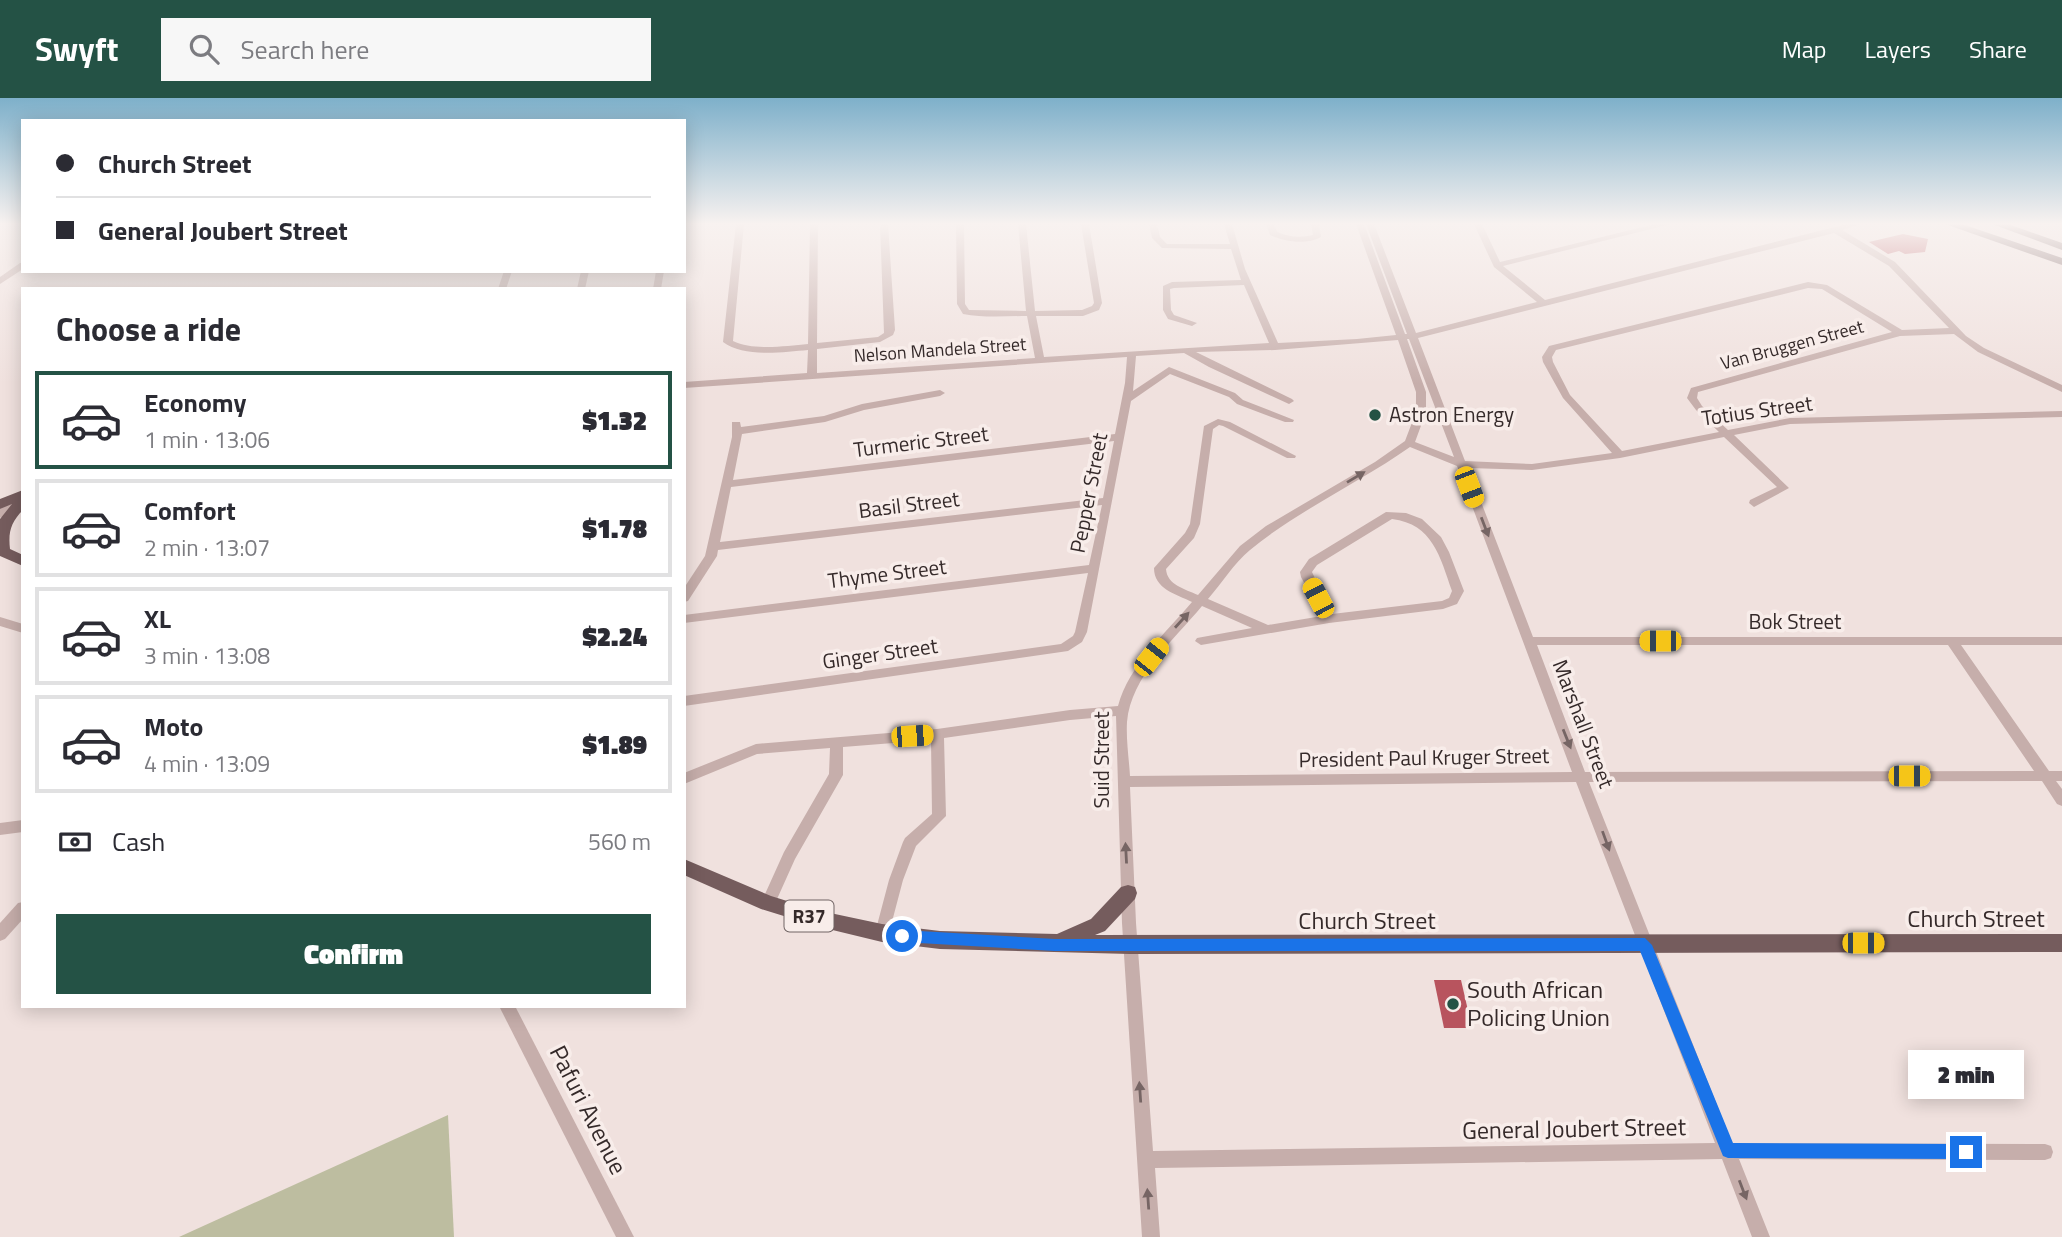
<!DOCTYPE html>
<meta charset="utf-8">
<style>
:root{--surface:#fff;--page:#f7f7f7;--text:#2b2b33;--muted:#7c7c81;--line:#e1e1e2;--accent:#245245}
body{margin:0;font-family:"Titillium Web",sans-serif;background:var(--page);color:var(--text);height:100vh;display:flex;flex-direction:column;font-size:26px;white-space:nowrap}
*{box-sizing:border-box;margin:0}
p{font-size:23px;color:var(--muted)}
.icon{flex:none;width:38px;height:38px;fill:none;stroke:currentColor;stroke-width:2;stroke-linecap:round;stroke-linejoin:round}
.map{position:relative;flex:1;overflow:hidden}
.sheet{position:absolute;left:21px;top:189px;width:665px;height:721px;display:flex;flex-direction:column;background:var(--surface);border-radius:0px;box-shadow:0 4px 18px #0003}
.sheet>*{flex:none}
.hud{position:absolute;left:21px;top:21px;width:665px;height:154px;border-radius:0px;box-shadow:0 4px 18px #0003;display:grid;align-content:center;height:154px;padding:0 35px;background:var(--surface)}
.end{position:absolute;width:32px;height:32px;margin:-16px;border:9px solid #1a73e8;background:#fff;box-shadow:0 0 0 4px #fff}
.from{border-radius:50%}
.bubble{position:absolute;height:49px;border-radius:0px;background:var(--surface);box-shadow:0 4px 18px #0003;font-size:23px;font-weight:800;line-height:49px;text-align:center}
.car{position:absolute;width:21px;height:42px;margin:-21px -10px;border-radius:9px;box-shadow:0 0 5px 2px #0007;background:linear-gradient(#f5c518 24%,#345 0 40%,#f5c518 0 76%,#345 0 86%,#f5c518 0)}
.hud b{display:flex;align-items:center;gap:24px;height:66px;font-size:26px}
.hud b+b{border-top:2px solid var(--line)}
.hud i{width:18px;height:18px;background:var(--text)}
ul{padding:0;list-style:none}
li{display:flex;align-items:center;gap:21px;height:98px;margin:0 14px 10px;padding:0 21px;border:4px solid var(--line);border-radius:0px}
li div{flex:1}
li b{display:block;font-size:26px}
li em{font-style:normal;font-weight:800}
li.selected{border-color:var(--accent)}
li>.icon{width:63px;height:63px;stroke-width:1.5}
h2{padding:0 35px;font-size:32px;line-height:84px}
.pay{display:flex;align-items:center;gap:18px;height:77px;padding:0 35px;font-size:26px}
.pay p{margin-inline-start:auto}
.primary-button{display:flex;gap:14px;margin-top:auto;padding:14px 35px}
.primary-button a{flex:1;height:80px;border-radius:0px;background:var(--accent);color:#fff;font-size:28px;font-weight:800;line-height:80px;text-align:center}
header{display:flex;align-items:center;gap:42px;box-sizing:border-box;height:98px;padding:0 35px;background:var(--accent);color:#fff}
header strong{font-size:33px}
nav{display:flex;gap:38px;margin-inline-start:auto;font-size:24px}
.search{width:490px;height:63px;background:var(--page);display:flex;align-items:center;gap:18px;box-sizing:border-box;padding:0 24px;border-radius:0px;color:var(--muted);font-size:26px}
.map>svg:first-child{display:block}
.green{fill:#bdbda0}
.building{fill:#b8545e}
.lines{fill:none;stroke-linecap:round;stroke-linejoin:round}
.minor{fill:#c6aeab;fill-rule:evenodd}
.major{fill:#755c5d;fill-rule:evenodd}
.oneway{fill:#766564}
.route{fill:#1a73e8}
.poi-dot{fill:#245245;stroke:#f8edea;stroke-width:2.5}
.labels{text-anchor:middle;stroke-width:7;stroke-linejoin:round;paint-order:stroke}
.far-street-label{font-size:18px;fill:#352a2a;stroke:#f8edea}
.shield{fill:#f8edea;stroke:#706464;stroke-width:2}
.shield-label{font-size:19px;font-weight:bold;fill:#352a2a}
.street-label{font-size:21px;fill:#352a2a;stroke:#f8edea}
.poi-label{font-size:21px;fill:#352a2a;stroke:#f8edea;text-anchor:start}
.near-street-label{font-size:24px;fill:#352a2a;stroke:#f8edea}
.near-poi-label{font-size:24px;fill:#352a2a;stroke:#f8edea;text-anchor:start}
</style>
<header>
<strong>Swyft</strong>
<div class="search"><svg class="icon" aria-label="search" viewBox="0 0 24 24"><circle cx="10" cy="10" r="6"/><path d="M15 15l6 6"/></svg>Search here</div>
<nav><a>Map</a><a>Layers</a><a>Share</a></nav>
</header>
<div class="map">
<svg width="2062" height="1139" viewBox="0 0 2062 1139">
<rect width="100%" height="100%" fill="#f0e1de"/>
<path class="green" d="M448,1017L454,1139H179Z"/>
<g class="building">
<path d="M1903,136L1928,141L1925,154L1905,156L1899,153L1888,156L1869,144Z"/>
<path d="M1434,882H1461L1472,930H1444Z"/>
</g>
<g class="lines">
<g class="minor">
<path d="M736,126H744L733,243C754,253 785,248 808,246L810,126H818L817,245L878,239L884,235L880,126H888L895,232L893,237L880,244L817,251V275L1035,260L1027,218C1006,218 984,220 963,216L957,206L956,126H964L965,206L969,212L1026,213L1018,126H1026L1035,213L1082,212L1092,208L1094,205L1081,126H1089L1102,205L1099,212L1083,218H1036L1044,259L1269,245L1244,187L1174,190L1170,191L1171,212L1174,217L1197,225L1192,228L1168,221L1163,212V188L1172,184L1241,182L1231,151L1162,150L1152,140L1149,126H1157L1160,139L1167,146H1230L1224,126H1232L1245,171L1278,245L1357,241L1396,237L1356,126H1364L1405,236H1407L1366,126H1374L1416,235L1537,204L1494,169L1474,126H1482L1500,164L1655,126H1671L1503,168L1545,202L1847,126H1862L1842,132L1895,164L1966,238L1984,250L2062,287V294L1978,254L1954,236L1900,238L1698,294L1697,300L1702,308L1728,332L1790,320L2062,313V319L1790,326L1734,337L1789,390L1754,409L1749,405L1750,402L1777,389L1724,339L1620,360L1532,372L1468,370L1533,539H2062V547H1961L2049,673H2062V683H2056L2062,691V708L2057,706L2042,683L1589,684L1732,1045L2045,1046L2051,1048L2053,1054L2051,1060L2045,1062L1739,1061L1770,1139H1752L1722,1061L1155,1070L1160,1139H1142L1122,825L1116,618L1070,622L944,640L946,718L916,748L903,782L889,835L887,840L882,842L877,840L875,835L889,782L903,744L905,740L932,716L931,642L843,649V677L795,761L773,810L768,811L763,810L761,805L784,754L829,676L830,650L757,656L684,686V675L756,646L937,631L1070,612L1118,608C1129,567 1166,535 1192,504C1176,496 1154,491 1154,470L1185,435L1190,426L1204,328L1218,321L1230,324L1296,358L1295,360H1287L1223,328L1219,327L1213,331L1200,426L1194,440L1166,471C1167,487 1185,491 1198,497L1240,448L1266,428L1375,364L1405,343L1416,314V294L1398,242L1275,252L1196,254L1292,301L1294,303L1289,306L1209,269L1184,255L1136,258L1133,293L1169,269L1235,295L1243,302L1294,322L1293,324H1285L1237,306L1229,299L1170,276L1131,303L1087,534L1082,544L1068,553L684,608V598L1061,546L1073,538L1075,534L1088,475L684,525V517L1089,467L1102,407L718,452L717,458L688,503L684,504V490L705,458L732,339V324H740L741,329L824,318L862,306L940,292L945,295L940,298L864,312L825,324L742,336L733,382L1115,336L1125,285L1127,259L684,290V284L807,275L808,252C783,254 744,260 723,244ZM1834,135L1889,168L1949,230L1902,232L1827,187L1808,184L1549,248L1542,259L1543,264L1563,300L1612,355L1532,366L1465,363L1418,240ZM1808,190L1822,191L1892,234L1691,290L1687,300L1696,312L1719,334L1622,353L1570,297L1553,264L1552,259L1556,252ZM1407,241H1409L1454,359L1415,344L1426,314V294ZM1114,343L1103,400L720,444L731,389ZM1410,349L1457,368L1572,674L1130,678C1129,661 1126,642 1127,624C1131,578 1174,542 1202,508L1252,530L1197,540L1195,543L1201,547L1329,525L1443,511L1457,506L1464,493L1449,454L1441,439L1422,421L1406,415L1386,414L1309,461L1300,474L1301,479L1322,518L1268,527L1208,501C1222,485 1234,465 1250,452C1297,413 1359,385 1410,349ZM1392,421C1433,426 1440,459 1452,493L1449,500L1442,503L1332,516L1312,474L1317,467ZM1537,547H1948L2034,673L1585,674ZM1576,684L1715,1045L1153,1053L1136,825L1130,689Z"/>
<path d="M1266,126H1274L1277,134C1289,139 1300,140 1313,137L1311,126H1319L1321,139C1306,147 1286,144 1270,137Z"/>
<path d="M20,165H23V171L0,186V179Z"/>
<path d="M504,173H512L506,191H498Z"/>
<path d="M581,173H589L585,191H577Z"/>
<path d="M656,173H664L661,191H653Z"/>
<path d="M19,401L23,402V408L0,420V411Z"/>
<path d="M0,519L23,526V535L0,528Z"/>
<path d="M23,722V734L0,737V725Z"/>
<path d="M23,804V821L5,841L0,843V825L18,805Z"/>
<path d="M499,908H515L634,1139H616Z"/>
</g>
<g class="major">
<path d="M1945,126H1962L2062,160V167Z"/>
<path d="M1992,126H2008L2062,145V152Z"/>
<path d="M23,392V412C11,424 8,434 10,451L23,457V468L0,458V421L12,406L0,411V401Z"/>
<path d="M684,761L771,798L816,812L882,826L940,833L1057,836L1091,821L1121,789L1128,787L1135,789L1137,795L1135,801L1105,833L1095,837L2062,836V854L1130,856L940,851L882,844L816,828L761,811L684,777Z"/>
</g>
</g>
<defs><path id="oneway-solid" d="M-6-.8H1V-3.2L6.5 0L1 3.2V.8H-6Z" transform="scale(1.75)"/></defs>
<g class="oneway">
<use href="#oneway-solid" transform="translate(1356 379) rotate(-31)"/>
<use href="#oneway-solid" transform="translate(1485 429) rotate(69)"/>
<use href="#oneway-solid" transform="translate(1182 522) rotate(-48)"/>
<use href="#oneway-solid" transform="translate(1567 641) rotate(68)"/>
<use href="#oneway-solid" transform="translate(1606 743) rotate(70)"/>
<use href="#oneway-solid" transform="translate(1126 755) rotate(-93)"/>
<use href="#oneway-solid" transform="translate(1140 994) rotate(-94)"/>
<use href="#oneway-solid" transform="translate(1743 1092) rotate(69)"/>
<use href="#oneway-solid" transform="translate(1148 1101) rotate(-94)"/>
</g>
<linearGradient id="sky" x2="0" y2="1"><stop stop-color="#7eb0ca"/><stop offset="0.44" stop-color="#f8f2f0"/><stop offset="1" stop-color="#f8f2f0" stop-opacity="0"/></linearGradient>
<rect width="2062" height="286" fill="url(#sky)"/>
<path class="route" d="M902,832L1055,841L1645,840L1652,847L1733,1045L1966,1046L1971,1048L1973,1054L1971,1059L1966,1061L1728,1060L1723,1058L1640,853H1055L902,844L895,838Z"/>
<g class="poi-dot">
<circle cx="1375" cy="317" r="7"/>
<circle cx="1453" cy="906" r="7"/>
</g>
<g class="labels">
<g class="far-street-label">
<text transform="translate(1792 247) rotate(-15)" y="6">Van Bruggen Street</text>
<text transform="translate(940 252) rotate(-4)" y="6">Nelson Mandela Street</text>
</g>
<rect class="shield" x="784.5" y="802.5" width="49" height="31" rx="5"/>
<g class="shield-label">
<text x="809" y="825">R37</text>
</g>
<g class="street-label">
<text transform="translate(1757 313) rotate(-8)" y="7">Totius Street</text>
<text transform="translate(921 344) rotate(-7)" y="7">Turmeric Street</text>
<text transform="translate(1089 395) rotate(-79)" y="7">Pepper Street</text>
<text transform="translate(909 407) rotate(-7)" y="7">Basil Street</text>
<text transform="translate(887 476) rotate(-7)" y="7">Thyme Street</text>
<text x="1795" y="531">Bok Street</text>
<text transform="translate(880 556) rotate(-8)" y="7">Ginger Street</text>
<text transform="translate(1583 626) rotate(69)" y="7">Marshall Street</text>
<text transform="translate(1424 660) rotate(-1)" y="7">President Paul Kruger Street</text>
<text transform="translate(1102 662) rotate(-90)" y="7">Suid Street</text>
</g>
<g class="poi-label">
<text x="1389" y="324">Astron Energy</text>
</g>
<g class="near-street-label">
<text x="1976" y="829">Church Street</text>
<text x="1367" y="831">Church Street</text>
<text transform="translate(588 1012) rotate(63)" y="8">Pafuri Avenue</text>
<text transform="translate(1574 1031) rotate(-1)" y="8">General Joubert Street</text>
</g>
<g class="near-poi-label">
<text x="1467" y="900">South African<tspan x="1467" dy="28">Policing Union</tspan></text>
</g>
</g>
</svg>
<i class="end from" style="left:902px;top:838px"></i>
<i class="end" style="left:1966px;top:1054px"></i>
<div class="bubble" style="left:1908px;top:952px;width:116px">2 min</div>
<i class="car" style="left:1469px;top:389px;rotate:159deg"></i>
<i class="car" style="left:1318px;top:500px;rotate:332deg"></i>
<i class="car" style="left:1660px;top:543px;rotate:270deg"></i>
<i class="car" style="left:1151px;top:559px;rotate:38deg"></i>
<i class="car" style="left:912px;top:638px;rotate:86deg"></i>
<i class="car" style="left:1909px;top:678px;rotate:90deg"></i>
<i class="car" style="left:1863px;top:845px;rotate:90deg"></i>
<div class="hud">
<b><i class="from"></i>Church Street</b>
<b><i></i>General Joubert Street</b>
</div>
<section class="sheet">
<h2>Choose a ride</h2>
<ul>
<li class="selected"><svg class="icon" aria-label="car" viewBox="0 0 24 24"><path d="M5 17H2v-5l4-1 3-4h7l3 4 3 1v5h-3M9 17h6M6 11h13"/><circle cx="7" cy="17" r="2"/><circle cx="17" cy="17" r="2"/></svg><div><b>Economy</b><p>1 min · 13:06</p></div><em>$1.32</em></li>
<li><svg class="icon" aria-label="car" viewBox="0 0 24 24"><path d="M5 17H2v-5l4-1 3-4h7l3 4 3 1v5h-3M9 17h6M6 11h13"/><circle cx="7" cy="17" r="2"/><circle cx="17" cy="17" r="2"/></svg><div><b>Comfort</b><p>2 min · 13:07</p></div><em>$1.78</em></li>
<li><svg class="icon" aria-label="car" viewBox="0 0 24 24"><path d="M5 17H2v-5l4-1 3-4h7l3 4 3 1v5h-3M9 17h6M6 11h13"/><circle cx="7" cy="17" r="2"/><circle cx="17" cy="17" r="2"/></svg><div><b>XL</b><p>3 min · 13:08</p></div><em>$2.24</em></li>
<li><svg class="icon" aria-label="car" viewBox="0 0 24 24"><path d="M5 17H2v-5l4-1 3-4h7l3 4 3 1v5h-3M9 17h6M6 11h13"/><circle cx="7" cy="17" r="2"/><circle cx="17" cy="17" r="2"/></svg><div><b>Moto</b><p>4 min · 13:09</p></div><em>$1.89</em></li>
</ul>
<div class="pay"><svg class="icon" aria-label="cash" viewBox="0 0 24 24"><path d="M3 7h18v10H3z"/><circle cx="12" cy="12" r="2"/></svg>Cash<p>560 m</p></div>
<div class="primary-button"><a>Confirm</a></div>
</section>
</div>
